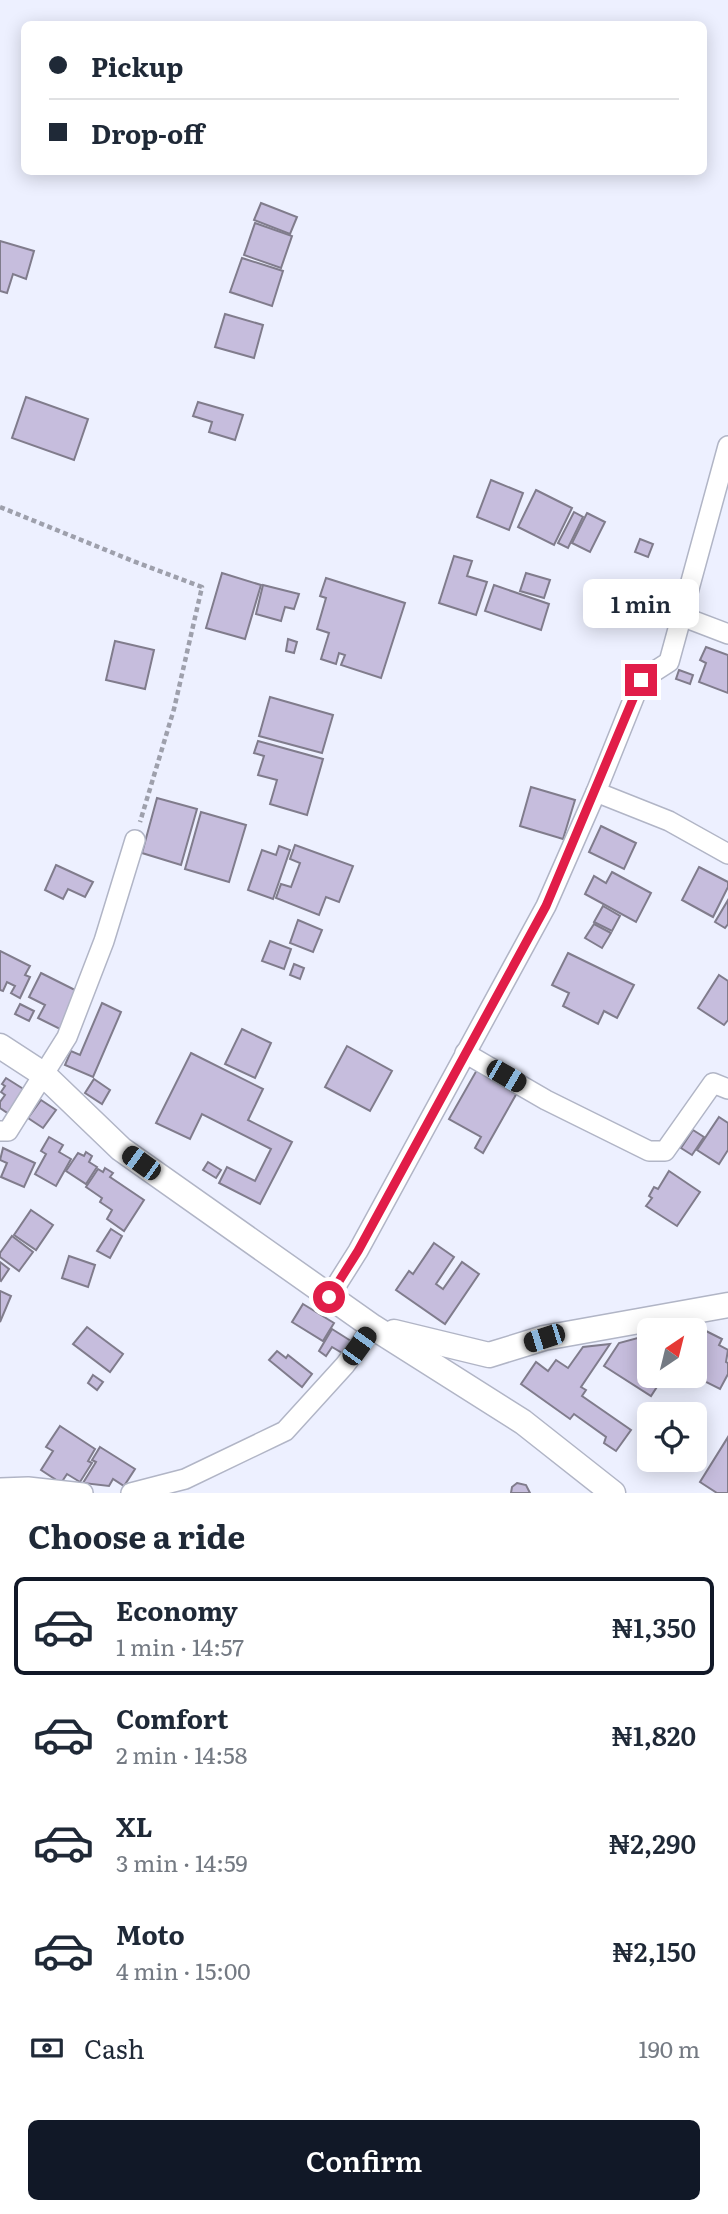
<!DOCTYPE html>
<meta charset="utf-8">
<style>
:root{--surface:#fff;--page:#f2f2f3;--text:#1f2937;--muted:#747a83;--line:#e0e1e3;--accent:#111827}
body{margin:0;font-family:Literata,serif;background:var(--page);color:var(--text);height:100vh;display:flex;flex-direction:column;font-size:26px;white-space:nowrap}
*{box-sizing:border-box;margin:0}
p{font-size:23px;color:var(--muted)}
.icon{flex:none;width:38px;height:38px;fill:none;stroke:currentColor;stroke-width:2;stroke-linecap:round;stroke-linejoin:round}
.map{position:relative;height:1493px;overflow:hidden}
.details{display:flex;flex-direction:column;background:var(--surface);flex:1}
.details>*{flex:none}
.guide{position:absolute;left:21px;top:21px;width:686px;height:154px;border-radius:10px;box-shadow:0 4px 18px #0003;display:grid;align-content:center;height:154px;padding:0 28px;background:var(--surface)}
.needle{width:46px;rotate:35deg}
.tools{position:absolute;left:637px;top:1318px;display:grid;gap:14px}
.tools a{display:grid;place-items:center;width:70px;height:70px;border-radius:10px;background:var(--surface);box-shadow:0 4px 18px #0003;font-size:35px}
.end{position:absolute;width:32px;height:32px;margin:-16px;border:9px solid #e11d48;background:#fff;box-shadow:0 0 0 4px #fff}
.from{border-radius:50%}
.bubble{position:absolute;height:49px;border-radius:10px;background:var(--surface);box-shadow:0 4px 18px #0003;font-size:23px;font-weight:600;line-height:49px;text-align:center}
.car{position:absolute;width:21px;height:42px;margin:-21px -10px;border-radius:9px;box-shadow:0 0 5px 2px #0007;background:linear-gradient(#222 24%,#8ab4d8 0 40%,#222 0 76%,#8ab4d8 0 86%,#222 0)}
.guide b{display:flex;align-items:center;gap:24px;height:66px;font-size:26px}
.guide b+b{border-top:2px solid var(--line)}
.guide i{width:18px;height:18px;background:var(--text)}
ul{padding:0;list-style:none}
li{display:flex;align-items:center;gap:21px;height:98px;margin:0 14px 10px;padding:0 14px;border:4px solid transparent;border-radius:10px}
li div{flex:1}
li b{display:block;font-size:26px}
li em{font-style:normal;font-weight:600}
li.on{border-color:var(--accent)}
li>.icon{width:63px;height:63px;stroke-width:1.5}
h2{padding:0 28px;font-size:32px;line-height:84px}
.pay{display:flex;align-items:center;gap:18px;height:77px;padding:0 28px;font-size:26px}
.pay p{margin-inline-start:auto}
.cta{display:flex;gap:14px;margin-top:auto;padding:14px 28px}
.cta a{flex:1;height:80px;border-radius:10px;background:var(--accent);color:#fff;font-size:28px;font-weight:600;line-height:80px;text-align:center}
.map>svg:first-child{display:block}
.building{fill:#c6bddd;stroke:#807c8c;stroke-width:2}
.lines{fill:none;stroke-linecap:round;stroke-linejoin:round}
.minor-casing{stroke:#b1b5c6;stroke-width:22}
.tertiary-casing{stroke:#b1b5c6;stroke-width:27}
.path{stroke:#9ea0ac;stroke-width:4.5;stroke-dasharray:5 3.5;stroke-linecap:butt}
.minor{stroke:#fff;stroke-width:19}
.tertiary{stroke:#fff;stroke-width:24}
.route{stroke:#e11d48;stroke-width:9}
</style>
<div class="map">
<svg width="728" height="1493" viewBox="0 0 728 1493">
<rect width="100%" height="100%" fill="#edf0ff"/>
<g class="building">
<path d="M261,203L297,217L290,234L254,220Z"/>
<path d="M255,223L292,236L281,268L244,255Z"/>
<path d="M0,241L34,251L26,279L13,274L7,293L0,291Z"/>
<path d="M242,258L283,271L272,306L230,292Z"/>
<path d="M225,314L263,325L254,358L215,347Z"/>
<path d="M26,397L88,419L74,460L12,438Z"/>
<path d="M198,402L243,415L235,440L209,432L212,422L193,416Z"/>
<path d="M491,480L523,493L509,530L477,517Z"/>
<path d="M536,490L572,508L554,545L518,527Z"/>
<path d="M574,512L583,517L568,548L558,543Z"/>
<path d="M587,513L605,522L590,552L572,543Z"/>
<path d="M640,539L653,544L648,557L635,552Z"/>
<path d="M454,556L472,561L467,576L487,582L476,615L439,603Z"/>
<path d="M222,573L261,585L245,639L206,628Z"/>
<path d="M526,573L550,580L544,598L520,591Z"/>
<path d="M326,578L405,603L381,678L341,665L345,655L339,653L336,664L321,659L329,633L317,629L326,598L320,596Z"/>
<path d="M263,585L299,594L294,609L285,607L281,621L256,614Z"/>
<path d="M494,585L549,604L541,630L485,611Z"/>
<path d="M288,639L297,642L294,653L286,651Z"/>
<path d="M115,641L154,650L145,689L106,680Z"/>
<path d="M706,647L728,655V693L699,682L706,663L700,660Z"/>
<path d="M679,670L693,675L690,684L676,679Z"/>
<path d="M270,697L333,715L322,753L259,736Z"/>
<path d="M258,741L323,759L307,815L270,804L277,780L258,775L264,756L254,753Z"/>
<path d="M531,787L575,800L563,839L520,826Z"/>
<path d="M157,798L197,809L181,865L142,853Z"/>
<path d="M201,812L246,825L229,882L185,869Z"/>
<path d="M601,826L636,843L624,869L589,852Z"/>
<path d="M295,845L353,866L339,902L326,897L319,915L276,898L281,884L291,887L300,863L290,859Z"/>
<path d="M279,846L290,850L273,899L248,890L262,850L276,855Z"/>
<path d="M56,865L93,882L85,897L68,889L63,899L45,890Z"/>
<path d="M699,867L728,882V887L713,917L682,900Z"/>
<path d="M612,872L651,893L636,922L585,894L594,876L606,883Z"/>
<path d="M728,900V924L725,928L715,922Z"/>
<path d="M603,906L620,916L612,931L594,922Z"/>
<path d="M298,920L322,930L313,952L290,943Z"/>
<path d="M594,924L611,933L602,948L585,938Z"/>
<path d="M270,941L291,949L284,969L262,961Z"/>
<path d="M0,951L30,966L25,975L30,977L20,998L11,993L15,986L7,982L3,991L0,990Z"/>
<path d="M568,953L634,985L617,1018L604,1011L598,1024L563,1006L569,993L552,985Z"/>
<path d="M294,964L304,968L300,979L290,975Z"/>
<path d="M41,973L79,992L60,1029L38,1018L45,1005L29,997Z"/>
<path d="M719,975L728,981V1020L724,1025L698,1008Z"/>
<path d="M102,1003L121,1012L93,1077L65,1065L71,1051L80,1055Z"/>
<path d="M20,1004L34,1011L29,1021L15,1014Z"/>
<path d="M242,1029L271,1043L255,1078L225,1064Z"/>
<path d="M347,1046L392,1071L370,1111L325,1087Z"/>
<path d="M191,1053L263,1089L248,1120L292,1142L260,1204L219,1183L227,1167L255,1181L271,1149L202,1114L190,1139L156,1123Z"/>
<path d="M478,1068L518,1091L483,1153L475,1148L481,1137L449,1119Z"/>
<path d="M6,1078L25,1090L9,1114L0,1108V1102L5,1095L1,1092L5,1086L2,1084Z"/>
<path d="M94,1079L110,1090L102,1104L85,1093Z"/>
<path d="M41,1100L56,1110L43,1128L28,1118Z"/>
<path d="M719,1117L728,1123V1150L719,1164L697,1150Z"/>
<path d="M693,1130L704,1137L692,1155L681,1148Z"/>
<path d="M49,1137L63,1145L59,1152L71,1159L56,1186L35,1174L46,1154L41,1151Z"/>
<path d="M3,1148L35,1163L24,1187L1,1177L7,1163L0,1160Z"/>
<path d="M86,1152L92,1156L89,1162L97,1167L86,1184L66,1171L78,1153L84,1156Z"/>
<path d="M208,1162L221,1170L216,1178L203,1170Z"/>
<path d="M105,1168L113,1173L110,1177L144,1200L124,1231L107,1219L112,1210L100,1202L102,1198L86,1187L98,1169L103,1172Z"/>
<path d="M669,1171L700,1192L677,1226L646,1206L652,1198L649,1196L654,1187L658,1189Z"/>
<path d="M31,1210L53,1225L36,1250L14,1235Z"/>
<path d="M111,1229L122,1236L110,1258L97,1251Z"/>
<path d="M12,1236L33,1252L19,1271L0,1257V1253Z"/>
<path d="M434,1243L454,1257L436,1284L443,1289L462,1262L479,1274L445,1324L396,1290L409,1271L413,1274Z"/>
<path d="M69,1256L95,1265L88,1287L62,1278Z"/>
<path d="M0,1262L9,1269L1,1281L0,1280Z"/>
<path d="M0,1291L11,1296L0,1322Z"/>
<path d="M303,1304L334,1323L323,1341L292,1322Z"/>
<path d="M87,1327L123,1354L110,1372L73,1344Z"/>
<path d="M332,1329L351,1341L344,1354L332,1347L326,1356L319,1351Z"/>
<path d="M706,1331L722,1339L719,1345L728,1350L726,1362L728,1363V1374L720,1389L694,1376L695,1334L703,1338Z"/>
<path d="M645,1336L649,1339V1376H664L651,1396L604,1366L619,1343Z"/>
<path d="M610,1344L581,1387L586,1390L582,1396L631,1430L616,1451L604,1443L606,1437L574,1414L570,1419L521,1384L536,1362L548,1371L556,1360L568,1368L583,1347Z"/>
<path d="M277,1351L286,1358L288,1355L312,1374L302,1387L269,1360Z"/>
<path d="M93,1375L103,1382L97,1390L88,1383Z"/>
<path d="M60,1426L95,1449L88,1461L92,1463L80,1482L67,1474L61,1483L41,1470L53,1451L46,1447Z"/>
<path d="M728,1437V1493H717L700,1482Z"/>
<path d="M100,1447L135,1469L124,1486L113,1479L109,1486L83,1483L96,1462L92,1460Z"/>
<path d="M517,1483L526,1485L530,1493H511L512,1487Z"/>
</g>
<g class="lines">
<defs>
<g id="minor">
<path d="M681,616L728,634"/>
<path d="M596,792L641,680L669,662L728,446"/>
<path d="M465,1053L546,1100L649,1151H665L713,1083L728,1089"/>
<path d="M0,1131H8L67,1037L104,941L135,840"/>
<path d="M329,1297L358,1251L546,906L596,792L669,821L728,854"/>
<path d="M0,1488L28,1487L83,1493"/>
<path d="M131,1493L185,1479L285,1431L345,1365L373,1327"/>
</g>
<g id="tertiary">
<path d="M0,1046L43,1074L121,1149L373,1327L523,1422L613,1493"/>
<path d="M394,1332L489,1355L544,1338L728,1305"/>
</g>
</defs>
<use href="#minor" class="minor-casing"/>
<use href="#tertiary" class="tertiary-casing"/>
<path class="path" d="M0,507L133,561L202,587L174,709L140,822"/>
<use href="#minor" class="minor"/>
<use href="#tertiary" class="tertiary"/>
</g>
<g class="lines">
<path class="route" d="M329,1297L358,1251L546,906L641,680"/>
</g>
</svg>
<div class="tools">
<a><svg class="needle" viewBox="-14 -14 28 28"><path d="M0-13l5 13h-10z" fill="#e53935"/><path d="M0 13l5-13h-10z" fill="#747a83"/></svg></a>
<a><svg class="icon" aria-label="locate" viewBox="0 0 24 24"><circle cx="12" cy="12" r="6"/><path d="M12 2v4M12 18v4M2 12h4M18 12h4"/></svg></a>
</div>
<i class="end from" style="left:329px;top:1297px"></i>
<i class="end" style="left:641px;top:680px"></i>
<div class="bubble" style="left:583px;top:579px;width:116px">1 min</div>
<i class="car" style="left:506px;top:1076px;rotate:120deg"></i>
<i class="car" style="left:141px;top:1163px;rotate:306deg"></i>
<i class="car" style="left:544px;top:1338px;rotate:252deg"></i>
<i class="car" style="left:359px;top:1346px;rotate:36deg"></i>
<div class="guide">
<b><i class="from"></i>Pickup</b>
<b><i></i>Drop-off</b>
</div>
</div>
<section class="details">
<h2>Choose a ride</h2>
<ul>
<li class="on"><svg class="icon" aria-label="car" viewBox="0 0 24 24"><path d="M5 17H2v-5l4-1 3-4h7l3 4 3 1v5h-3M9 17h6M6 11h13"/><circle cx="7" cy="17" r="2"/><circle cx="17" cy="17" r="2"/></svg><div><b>Economy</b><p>1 min · 14:57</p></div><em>₦1,350</em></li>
<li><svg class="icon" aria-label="car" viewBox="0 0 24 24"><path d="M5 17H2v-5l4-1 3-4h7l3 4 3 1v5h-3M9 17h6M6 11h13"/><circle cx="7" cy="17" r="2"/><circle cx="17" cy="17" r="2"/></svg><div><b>Comfort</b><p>2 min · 14:58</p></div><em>₦1,820</em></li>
<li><svg class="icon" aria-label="car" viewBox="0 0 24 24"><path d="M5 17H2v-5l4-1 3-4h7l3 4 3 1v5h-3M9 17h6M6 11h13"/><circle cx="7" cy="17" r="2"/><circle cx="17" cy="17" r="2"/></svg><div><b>XL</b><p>3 min · 14:59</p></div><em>₦2,290</em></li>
<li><svg class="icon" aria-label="car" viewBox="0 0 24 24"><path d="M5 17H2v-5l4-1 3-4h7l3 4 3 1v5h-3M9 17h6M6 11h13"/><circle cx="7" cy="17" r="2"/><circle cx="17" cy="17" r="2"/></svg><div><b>Moto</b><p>4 min · 15:00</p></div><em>₦2,150</em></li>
</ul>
<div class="pay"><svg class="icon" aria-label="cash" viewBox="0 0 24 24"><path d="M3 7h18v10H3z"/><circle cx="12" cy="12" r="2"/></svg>Cash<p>190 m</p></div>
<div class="cta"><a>Confirm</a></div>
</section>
